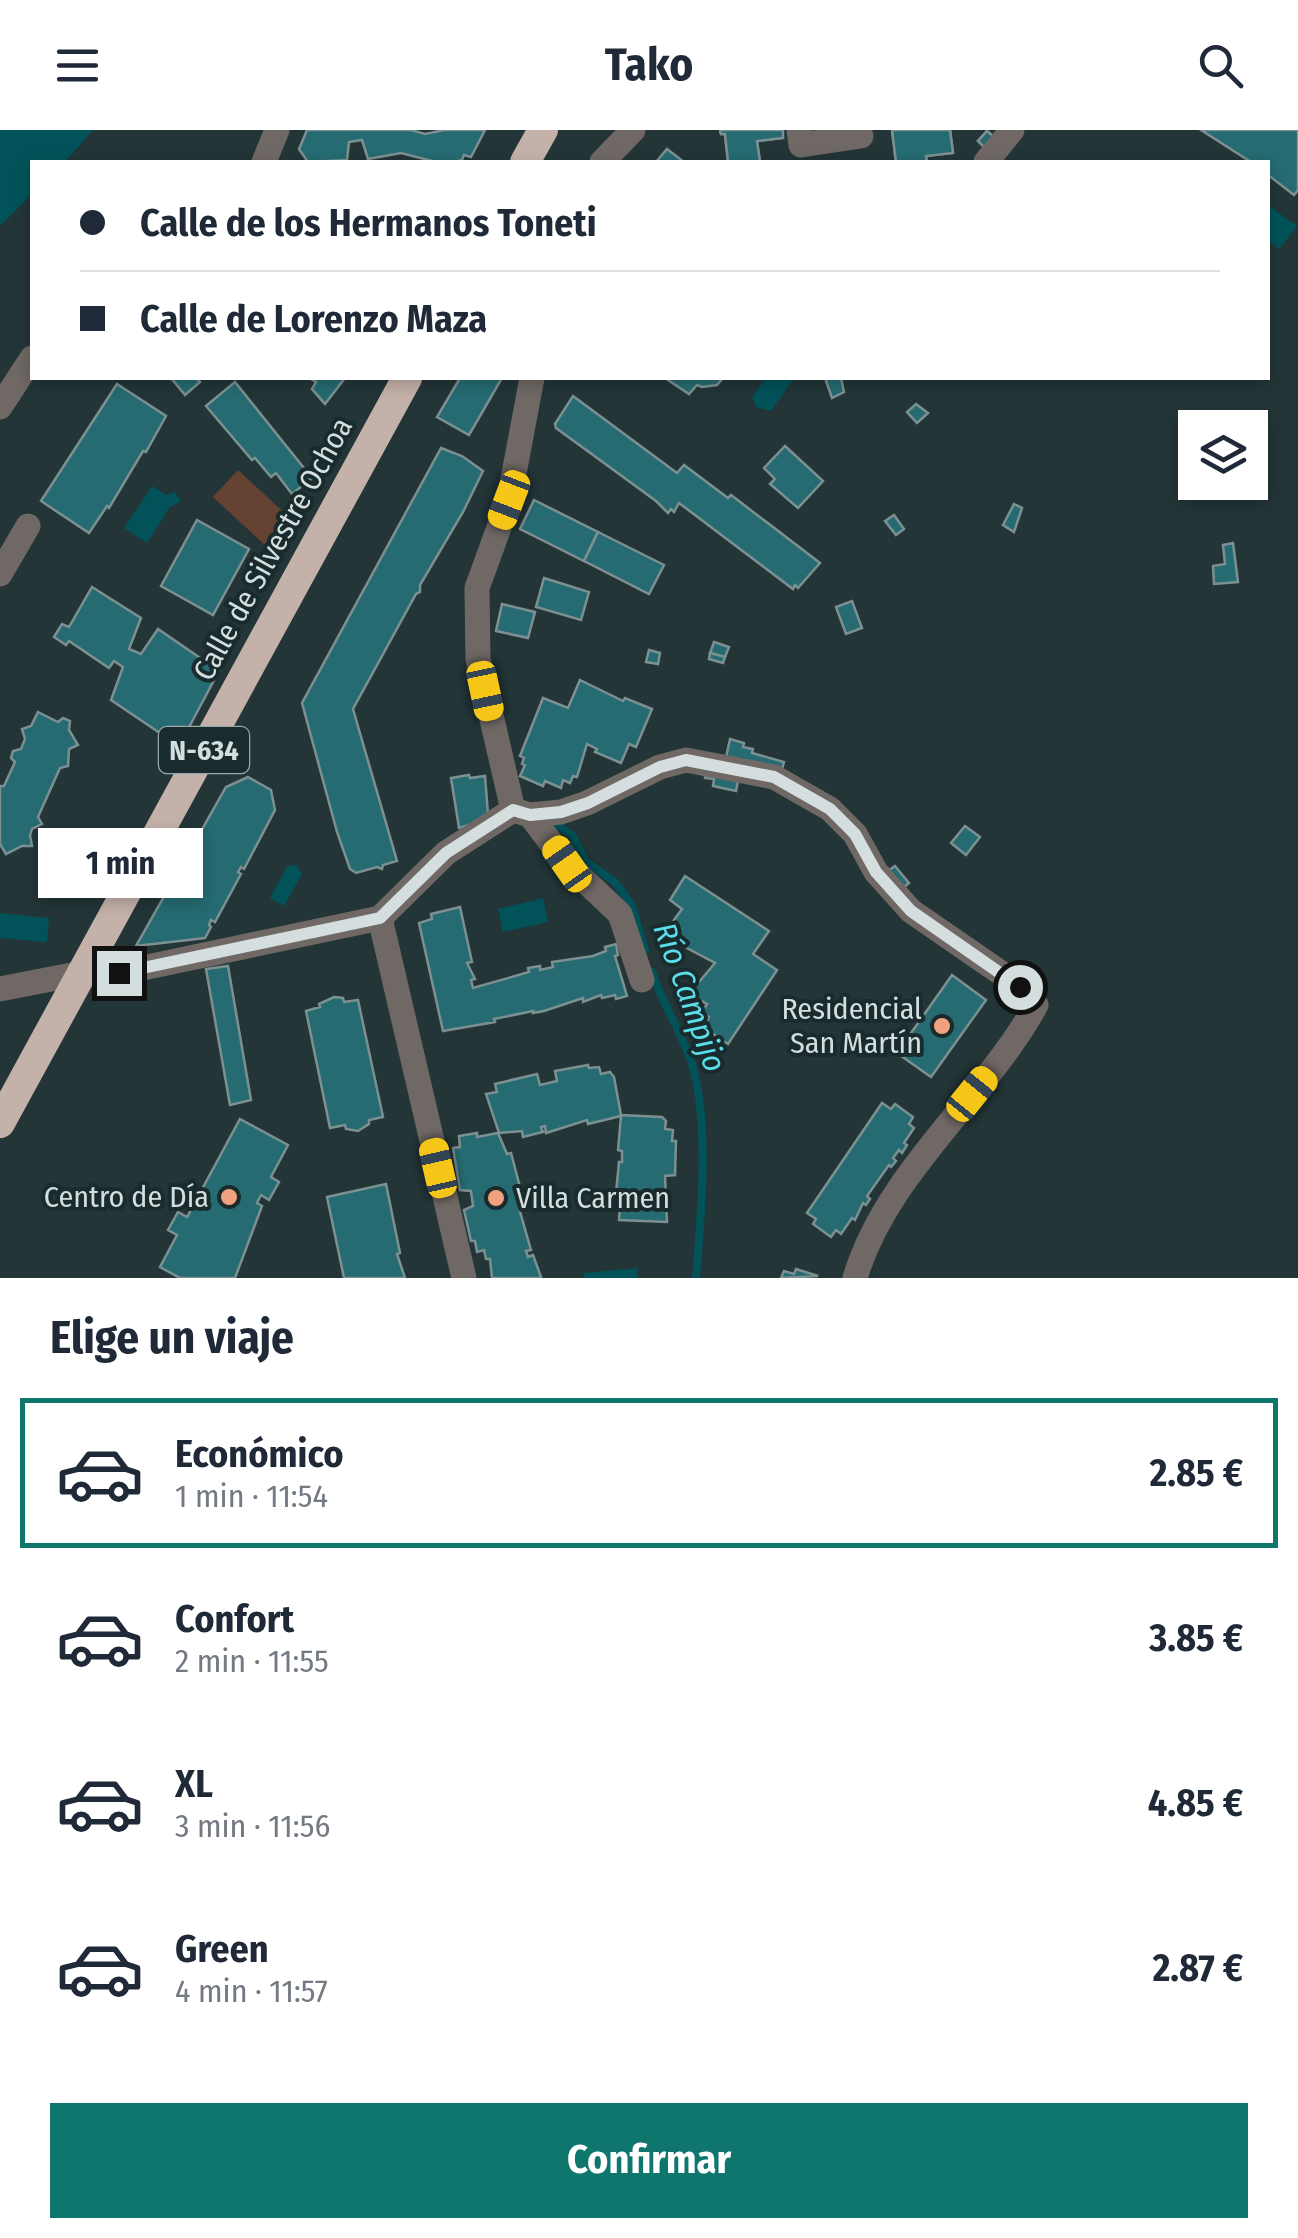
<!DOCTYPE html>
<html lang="es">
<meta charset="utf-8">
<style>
:root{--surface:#fff;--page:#f2f2f3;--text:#1f2937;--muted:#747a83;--line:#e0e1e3;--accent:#0f766e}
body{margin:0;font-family:"Fira Sans Condensed",sans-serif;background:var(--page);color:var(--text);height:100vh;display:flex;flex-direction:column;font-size:38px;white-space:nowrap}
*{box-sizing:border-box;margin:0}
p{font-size:32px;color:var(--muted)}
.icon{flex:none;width:55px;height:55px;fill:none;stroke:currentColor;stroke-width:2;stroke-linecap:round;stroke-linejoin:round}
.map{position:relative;height:1148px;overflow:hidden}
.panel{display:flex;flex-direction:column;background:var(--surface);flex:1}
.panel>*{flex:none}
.top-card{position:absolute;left:30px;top:30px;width:1240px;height:220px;border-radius:0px;box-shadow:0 5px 15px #0003;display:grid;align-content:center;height:220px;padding:0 50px;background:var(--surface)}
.tools{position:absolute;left:1178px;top:280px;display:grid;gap:20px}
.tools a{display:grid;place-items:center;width:90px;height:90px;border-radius:0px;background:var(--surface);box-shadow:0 5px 15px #0003;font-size:50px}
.end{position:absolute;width:45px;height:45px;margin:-22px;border:12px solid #d4dedf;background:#111;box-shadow:0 0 0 5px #111}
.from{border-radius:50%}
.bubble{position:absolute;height:70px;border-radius:0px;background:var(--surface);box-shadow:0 5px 15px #0003;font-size:32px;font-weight:700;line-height:70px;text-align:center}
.car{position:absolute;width:30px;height:60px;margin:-30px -15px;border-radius:12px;box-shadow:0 0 8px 2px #0007;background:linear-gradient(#f5c518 24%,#345 0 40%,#f5c518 0 76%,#345 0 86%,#f5c518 0)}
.top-card b{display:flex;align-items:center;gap:35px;height:95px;font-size:38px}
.top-card b+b{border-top:2px solid var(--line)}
.top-card i{width:25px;height:25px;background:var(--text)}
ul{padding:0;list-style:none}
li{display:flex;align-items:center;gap:30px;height:150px;margin:0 20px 15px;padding:0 30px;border:5px solid transparent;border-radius:0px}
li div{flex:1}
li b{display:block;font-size:38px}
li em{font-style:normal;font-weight:700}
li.current{border-color:var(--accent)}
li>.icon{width:90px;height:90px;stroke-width:1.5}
h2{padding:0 50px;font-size:45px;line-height:120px}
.button{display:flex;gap:20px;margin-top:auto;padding:20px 50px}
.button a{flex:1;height:115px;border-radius:0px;background:var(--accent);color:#fff;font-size:40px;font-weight:700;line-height:115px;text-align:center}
header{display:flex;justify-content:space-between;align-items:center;height:130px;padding:0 50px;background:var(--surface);font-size:45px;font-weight:700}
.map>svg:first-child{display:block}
.green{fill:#664232}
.water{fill:#015359}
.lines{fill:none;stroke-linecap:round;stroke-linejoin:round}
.stream{stroke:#015359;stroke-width:8}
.building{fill:#256b71;stroke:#7c9092;stroke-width:2.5}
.minor{stroke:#6f6865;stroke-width:25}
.highway{stroke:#c4b2aa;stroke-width:30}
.route{stroke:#d4dedf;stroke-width:12}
.poi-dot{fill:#f1a17d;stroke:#192b2d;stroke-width:4}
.labels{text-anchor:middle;stroke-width:8;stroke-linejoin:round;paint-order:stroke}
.shield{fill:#192b2d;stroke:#9ca8aa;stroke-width:2.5}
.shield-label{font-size:28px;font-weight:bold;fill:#d4dedf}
.street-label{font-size:30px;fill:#d4dedf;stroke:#192b2d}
.poi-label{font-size:30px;fill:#d4dedf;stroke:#192b2d;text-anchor:end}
.water-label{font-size:32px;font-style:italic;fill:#59deea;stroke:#192b2d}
</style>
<header><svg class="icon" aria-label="menu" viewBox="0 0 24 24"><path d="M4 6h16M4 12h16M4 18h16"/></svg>Tako<svg class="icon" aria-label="search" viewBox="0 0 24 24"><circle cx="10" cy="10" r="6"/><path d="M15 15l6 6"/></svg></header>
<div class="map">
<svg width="1298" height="1148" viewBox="0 0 1298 1148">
<rect width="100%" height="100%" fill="#233537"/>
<path class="green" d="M238,340L292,390L267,417L213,367Z"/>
<g class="water">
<path d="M0,0H93L65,32H32V64L0,96Z"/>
<path d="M1268,75L1297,96L1279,119L1268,110Z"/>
<path d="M766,248H794L771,281L756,277L752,267Z"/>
<path d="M152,356L167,365L175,362L181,371L170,377L147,413L124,398Z"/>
<path d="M297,735L302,744L284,776L270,768L287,736Z"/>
<path d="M543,768L548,792L503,802L498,779Z"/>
<path d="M0,783L49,788L47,812L0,808Z"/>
<path d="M637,1138L638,1148H584V1143Z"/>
</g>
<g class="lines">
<g class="stream">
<path d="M554,693L572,705L585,731L615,752L631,774L645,820"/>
<path d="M652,842C663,877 686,908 694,941C709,1000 701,1087 696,1148"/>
</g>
</g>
<g class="building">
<path d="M307,0H411L425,4L444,0H485L471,27L464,25L462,30L454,32H436L401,23L368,29L362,10L349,12L347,30L308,32L299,19Z"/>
<path d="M720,0H782L783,8L757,11L760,32H728L725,4H721Z"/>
<path d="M720,0H783V8L757,11L760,32H728L725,4H721Z"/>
<path d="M892,0H950L953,23L926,26L927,32H896Z"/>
<path d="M892,0H950L953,23L926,26L927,32H896Z"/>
<path d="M1201,0H1298V60L1294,65L1268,45V32H1251Z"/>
<path d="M987,1L994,7L985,18L978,11Z"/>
<path d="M987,1L994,7L985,18L978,11Z"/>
<path d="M667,19L684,32H656Z"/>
<path d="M171,248H196L200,252L185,265Z"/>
<path d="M309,248H345L325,274L312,259L316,252Z"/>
<path d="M460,248H502L469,305L437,287Z"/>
<path d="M665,248H723L717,255L702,257L697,255L689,264Z"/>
<path d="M825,248H841L844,262L832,268Z"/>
<path d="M235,252L312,348L292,364L276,343L271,347L255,328L252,330L206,276Z"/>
<path d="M117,254L166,286L146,322L143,321L109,378L107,376L89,403L41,371Z"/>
<path d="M573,266L677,343L684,335L728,368L731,365L820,433L798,458L795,455L793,459L679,373L674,382L671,379L668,383L656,371L556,298L555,294Z"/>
<path d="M916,274L928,283L917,293L907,282Z"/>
<path d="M1216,284L1223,285V298H1214Z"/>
<path d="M785,316L823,351L798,378L770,354L775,349L764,338Z"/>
<path d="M441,318L462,326L483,341L463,382L420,455V462L416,464L353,579L397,731L383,735L382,739L377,737L356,743L350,739L337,702L302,573Z"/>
<path d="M1216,352H1228V364L1215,367Z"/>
<path d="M534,370L598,402L584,431L520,399Z"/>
<path d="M1014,374L1022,378L1014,402L1003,395Z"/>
<path d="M894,385L904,399L896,405L885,391Z"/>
<path d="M197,390L249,419L213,485L161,456Z"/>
<path d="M598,402L664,435L649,464L584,431Z"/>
<path d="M1233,413L1238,452L1214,454L1213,436L1225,434L1223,415Z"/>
<path d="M544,448L589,462L581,490L536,477Z"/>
<path d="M92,457L141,488L129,519L141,524L158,499L219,541L179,616L111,570L123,537L114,531L109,538L69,511L66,515L54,507L62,494L69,497Z"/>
<path d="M852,471L862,498L846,504L836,477Z"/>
<path d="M502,474L535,482L528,508L496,501Z"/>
<path d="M714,512L729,517L725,527L710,523Z"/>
<path d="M649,520L660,523L658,534L646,532Z"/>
<path d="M710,523L725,527L723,533L709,529Z"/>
<path d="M580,550L623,571L625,568L652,579L636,617L629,614L621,633L595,622L597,619L587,614L577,647L573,646L570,653L563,650L561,658L545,651L543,656L520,646L525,635L522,634L524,628L520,626L543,568L568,578Z"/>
<path d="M38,582L58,592L63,588L70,591L69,600L78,615L69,619L68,636L60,638L38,687L42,694L32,699L30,705L32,716H22L6,724L0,714V656H4L15,632L11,628L13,621L21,619L25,609L22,599L31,596Z"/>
<path d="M730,609L744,613L743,617L753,619L752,623L784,632L780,646L725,632Z"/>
<path d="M706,640L739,646L736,661L713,656L714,649L705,648Z"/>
<path d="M469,645L470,648L485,646L488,684L482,691L459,698L451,648Z"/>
<path d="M248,647L271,660L275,680L244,739L241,737L238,742L241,744L215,792L211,790L209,795L211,797L205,808L136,816L226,657Z"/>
<path d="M965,696L980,707L966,725L951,713Z"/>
<path d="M895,736L909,753L903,758L888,741Z"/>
<path d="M685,746L769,801L753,824L777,840L728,914L703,897L709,887L702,882L707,874L689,864L715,833L681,815L683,810L666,801L682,779L670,770Z"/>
<path d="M460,777L472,832L467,833L475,849L471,850L473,858L529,842L528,838L540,836V840L553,837L552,832L593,826L606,821L605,817L616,814L618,825L615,826L627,866L616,869L615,865L602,868L601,865L583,872V868L544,881L533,883V881L494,889L495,892L443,901L419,793L432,789L431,784Z"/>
<path d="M228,836L251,970L230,975L206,839Z"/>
<path d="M952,845L986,870L931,947L897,923Z"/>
<path d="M334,867L343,868L344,872L358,870L383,987L369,990V994L358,1001L346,999L345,995L330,998L306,881L320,877L319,874Z"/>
<path d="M588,935L589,938L599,937L601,944L610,942L614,947L621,985L662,987L666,991L665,999L673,1000L672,1011H676L675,1045L665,1046L667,1092L619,1090L620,1078L615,1077L616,1067L622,1065L616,1063L619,1032H622V1021L618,1020L621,986L588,994L587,990L546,1003L545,996L541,997L543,1002L523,1007L522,1001L499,1003L486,964L497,962L495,954L537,944L540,955L557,951L555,941Z"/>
<path d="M882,973L891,979L895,974L913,987L909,994L914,998L904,1013L907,1015L902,1023L899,1020L893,1028L896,1031L891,1037L889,1035L867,1066L870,1069L866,1075L863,1073L855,1090L852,1088L841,1104L836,1100L831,1107L813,1094L816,1089L807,1083Z"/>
<path d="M240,989L288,1015L271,1047L279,1052L269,1070L261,1065L257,1073L262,1076L235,1148H180L160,1137L177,1105L168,1100L178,1082L187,1087Z"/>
<path d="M477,1003V1007L498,1003L507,1024L511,1023L520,1057L522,1077L519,1078L531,1120L526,1121L528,1127L533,1125L541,1147L539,1148H492L490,1129H486L484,1120L477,1122L475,1111H471L464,1080L473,1076L471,1061L460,1060L453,1018L460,1017L459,1006Z"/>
<path d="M386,1054L400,1123L397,1124L405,1148H344L327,1067Z"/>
<path d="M796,1139L818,1146L781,1148L784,1141L794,1144Z"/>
</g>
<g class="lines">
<g class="minor">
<path d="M799,0L801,15L861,6"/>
<path d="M264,32L277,0"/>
<path d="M602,32L633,0"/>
<path d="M986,32L1012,0"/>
<path d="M0,277L32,228"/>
<path d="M0,444L28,396"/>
<path d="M513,680L530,685L561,682L587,673L660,637L686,630L774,647L830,679L855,704L876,742L911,781L1030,863L1036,875C985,968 886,1043 855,1148"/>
<path d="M513,680L478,529L477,458L509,370L532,248"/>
<path d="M530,685L567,734L620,784L642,850"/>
<path d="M380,788L464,1148"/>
<path d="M0,859L82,843H119L380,788L446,723L513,680"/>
</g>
<g class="highway">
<path d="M525,32L543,0"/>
<path d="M0,993L407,248"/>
</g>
</g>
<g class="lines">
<path class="route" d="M119,843L380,788L446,723L513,680L530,685L561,682L588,673L660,637L686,630L774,647L830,679L855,704L876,742L911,781L1020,857"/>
</g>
<g class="poi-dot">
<circle cx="942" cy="896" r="10"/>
<circle cx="229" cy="1067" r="10"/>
<circle cx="496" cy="1068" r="10"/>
</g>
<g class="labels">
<rect class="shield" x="159" y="597" width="90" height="46" rx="8"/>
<g class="shield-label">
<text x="204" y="630">N-634</text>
</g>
<g class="street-label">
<text transform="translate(273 419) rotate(-61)" y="10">Calle de Silvestre Ochoa</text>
</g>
<g class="poi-label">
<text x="922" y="889">Residencial<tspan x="922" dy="34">San Martín</tspan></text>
<text x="209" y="1077">Centro de Día</text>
<text x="516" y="1078" text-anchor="start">Villa Carmen</text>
</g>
<g class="water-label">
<text transform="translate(690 867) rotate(70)" y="11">Río Campijo</text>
</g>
</g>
</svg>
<div class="tools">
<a><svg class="icon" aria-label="layers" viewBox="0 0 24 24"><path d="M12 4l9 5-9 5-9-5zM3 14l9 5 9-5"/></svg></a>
</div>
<i class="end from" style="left:1020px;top:857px"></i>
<i class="end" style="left:119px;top:843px"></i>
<div class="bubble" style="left:38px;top:698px;width:165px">1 min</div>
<i class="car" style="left:509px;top:370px;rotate:201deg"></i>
<i class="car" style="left:485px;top:561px;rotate:168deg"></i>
<i class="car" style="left:567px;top:734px;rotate:325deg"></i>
<i class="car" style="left:972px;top:964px;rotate:39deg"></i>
<i class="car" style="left:438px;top:1038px;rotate:347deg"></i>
<div class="top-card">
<b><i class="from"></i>Calle de los Hermanos Toneti</b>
<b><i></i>Calle de Lorenzo Maza</b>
</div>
</div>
<section class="panel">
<h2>Elige un viaje</h2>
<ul>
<li class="current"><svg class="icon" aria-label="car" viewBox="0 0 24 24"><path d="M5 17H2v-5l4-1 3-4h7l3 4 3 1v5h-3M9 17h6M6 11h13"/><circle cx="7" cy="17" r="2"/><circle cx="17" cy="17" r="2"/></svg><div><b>Económico</b><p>1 min · 11:54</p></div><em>2.85 €</em></li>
<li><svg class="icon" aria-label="car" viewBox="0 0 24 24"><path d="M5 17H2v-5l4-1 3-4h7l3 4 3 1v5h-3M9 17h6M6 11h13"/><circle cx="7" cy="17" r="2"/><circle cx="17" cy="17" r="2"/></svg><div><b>Confort</b><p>2 min · 11:55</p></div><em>3.85 €</em></li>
<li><svg class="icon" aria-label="car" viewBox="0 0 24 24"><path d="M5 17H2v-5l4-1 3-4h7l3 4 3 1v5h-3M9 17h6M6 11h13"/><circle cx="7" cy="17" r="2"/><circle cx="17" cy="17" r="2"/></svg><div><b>XL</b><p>3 min · 11:56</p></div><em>4.85 €</em></li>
<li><svg class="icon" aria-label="car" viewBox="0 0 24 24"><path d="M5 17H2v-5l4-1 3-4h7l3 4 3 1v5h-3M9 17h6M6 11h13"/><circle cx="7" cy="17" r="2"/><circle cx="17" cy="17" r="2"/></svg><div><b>Green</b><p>4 min · 11:57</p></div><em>2.87 €</em></li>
</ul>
<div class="button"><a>Confirmar</a></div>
</section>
